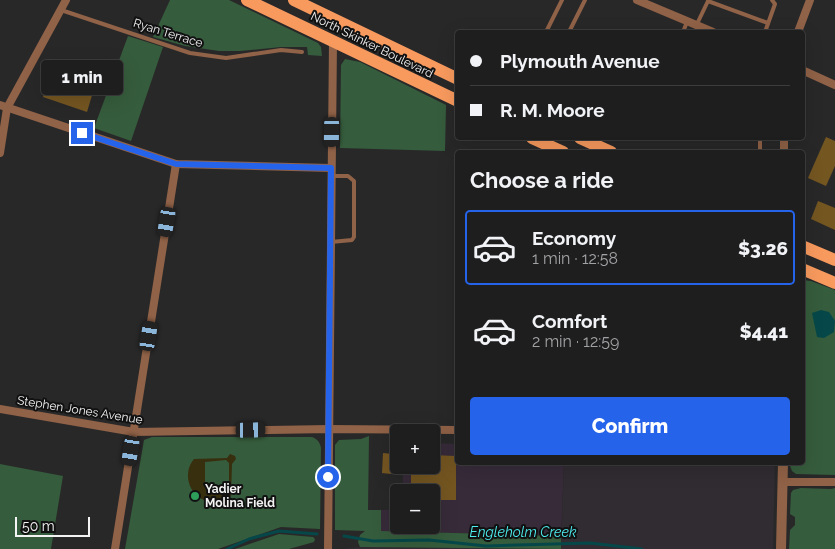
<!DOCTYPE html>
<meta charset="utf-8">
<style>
:root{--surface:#1f1e1f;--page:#272728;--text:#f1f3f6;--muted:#a1a2a4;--line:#3c3c3d;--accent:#2563eb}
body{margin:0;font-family:Raleway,sans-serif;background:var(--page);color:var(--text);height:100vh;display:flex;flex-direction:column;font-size:19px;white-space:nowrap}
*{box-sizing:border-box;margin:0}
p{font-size:16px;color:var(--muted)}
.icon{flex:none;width:28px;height:28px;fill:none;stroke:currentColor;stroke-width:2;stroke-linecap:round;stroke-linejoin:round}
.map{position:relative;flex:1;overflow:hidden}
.panel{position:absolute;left:455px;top:150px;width:350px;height:315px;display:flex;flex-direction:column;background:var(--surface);border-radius:5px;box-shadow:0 5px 20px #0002,0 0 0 1px var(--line)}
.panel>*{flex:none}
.hud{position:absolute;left:455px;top:30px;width:350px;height:110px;border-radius:5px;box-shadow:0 5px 20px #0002,0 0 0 1px var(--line);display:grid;align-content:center;height:110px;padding:0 15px;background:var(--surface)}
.tools{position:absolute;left:390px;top:424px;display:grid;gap:10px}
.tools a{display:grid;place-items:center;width:50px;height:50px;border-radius:5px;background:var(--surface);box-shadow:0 5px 20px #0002,0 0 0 1px var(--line);font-size:25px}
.scale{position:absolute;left:15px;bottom:12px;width:75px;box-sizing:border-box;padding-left:5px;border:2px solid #f5f4f5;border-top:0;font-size:14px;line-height:18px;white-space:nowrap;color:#f5f4f5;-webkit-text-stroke:4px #111112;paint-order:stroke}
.end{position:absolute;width:22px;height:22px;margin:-11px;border:6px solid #2563eb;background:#fff;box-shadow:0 0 0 2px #fff}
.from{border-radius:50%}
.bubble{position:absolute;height:35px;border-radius:5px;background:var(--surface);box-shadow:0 5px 20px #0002,0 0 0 1px var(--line);font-size:16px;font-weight:800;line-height:35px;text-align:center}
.car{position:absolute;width:15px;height:30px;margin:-15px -8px;border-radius:6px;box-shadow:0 0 4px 1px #0007;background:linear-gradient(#222 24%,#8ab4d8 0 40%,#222 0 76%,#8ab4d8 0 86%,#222 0)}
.hud b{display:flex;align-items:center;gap:18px;height:48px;font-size:19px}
.hud b+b{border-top:1px solid var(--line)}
.hud i{width:12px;height:12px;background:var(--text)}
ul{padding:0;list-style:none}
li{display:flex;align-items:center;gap:15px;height:75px;margin:0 10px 8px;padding:0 5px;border:2px solid transparent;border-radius:5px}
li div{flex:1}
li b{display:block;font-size:19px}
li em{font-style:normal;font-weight:800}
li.selected{border-color:var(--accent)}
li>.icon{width:45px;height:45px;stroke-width:1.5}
h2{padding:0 15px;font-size:22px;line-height:60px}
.action{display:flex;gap:10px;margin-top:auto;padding:10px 15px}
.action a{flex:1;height:58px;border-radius:5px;background:var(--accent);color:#fff;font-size:20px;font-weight:800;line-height:58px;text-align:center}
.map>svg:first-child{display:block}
.commercial{fill:#372b39}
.built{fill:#312b32}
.green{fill:#355c3c}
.sand{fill:#382f0f;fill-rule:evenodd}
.water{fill:#064849}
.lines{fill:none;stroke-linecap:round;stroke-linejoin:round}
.stream{stroke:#064849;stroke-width:3}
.building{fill:#745621}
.service{stroke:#906247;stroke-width:4}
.minor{stroke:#906247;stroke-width:8}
.tertiary{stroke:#906247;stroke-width:10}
.primary{stroke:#f89a5e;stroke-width:12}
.route{stroke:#2563eb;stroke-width:6}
.leisure-dot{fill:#2e9e5b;stroke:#111112;stroke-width:2}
.labels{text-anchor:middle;stroke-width:4;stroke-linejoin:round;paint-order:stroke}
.street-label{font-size:12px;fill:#f5f4f5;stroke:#111112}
.poi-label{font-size:12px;font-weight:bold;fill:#f5f4f5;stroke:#111112;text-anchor:start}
.water-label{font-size:14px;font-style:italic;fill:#4eeeef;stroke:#111112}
</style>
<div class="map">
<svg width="835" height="549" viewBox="0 0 835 549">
<rect width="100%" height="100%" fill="#292829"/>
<path class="commercial" d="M431,443L457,444L458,462L564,463L561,536L381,531V510H399V525H431V492H403V465H431Z"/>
<g class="built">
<path d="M564,463H775L773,549H561Z"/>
<path d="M360,547L556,549H344Z"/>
</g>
<g class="green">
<path d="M170,0H229L318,43L321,47L322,56L308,55L307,47H281L240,51H219L185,46L153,37Z"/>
<path d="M128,36L163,47L131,141L94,128Z"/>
<path d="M345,59L360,62L446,105L445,151L340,148L341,65Z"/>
<path d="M802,280L811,281L835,290V475L796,474L792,471L789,463L802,462Z"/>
<path d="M369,436L368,510H381V531L561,536V549L360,547L358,542L360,535L365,531L335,530V445L339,440L361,439Z"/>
<path d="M152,437H312C317,439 320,442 321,448L320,529L281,527L218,549H125L144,440Z"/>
<path d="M0,464L63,476L51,549H0Z"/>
<path d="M801,488L831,489L835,488V549H789L790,530L795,525V517L790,514L791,493L793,490Z"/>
<path d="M279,534L313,537L315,539L314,542L289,549H235Z"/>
</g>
<path class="sand" d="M230,454L235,456L236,459L232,464L231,496C225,499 219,502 212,502C190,500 181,474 194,459L227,458ZM226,460L229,463V483L227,485H206L205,484V462Z"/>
<path class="water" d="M821,310L829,312L835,321L834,332L824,338L817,337L812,313Z"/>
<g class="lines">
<g class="stream">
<path d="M344,536L373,541L429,540L486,546L590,543L642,549"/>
<path d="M227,549L249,539L279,531L317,534"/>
</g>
</g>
<g class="building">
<path d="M56,61L87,71L85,77L101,83L98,93L93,92L87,112L43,97L45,91L42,90L50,66L53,67Z"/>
<path d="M826,137L835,141V166L826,186L808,178Z"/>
<path d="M818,201L835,208V230L811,219Z"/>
<path d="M383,453L393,454V471H391V474L382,473Z"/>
<path d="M431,455L456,456V500H431V492H411V465H431Z"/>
</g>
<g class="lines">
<g class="service">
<path d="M708,1L768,23"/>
<path d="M61,10L190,53L226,58L281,50L302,52"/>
<path d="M696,26L708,1"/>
<path d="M546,32L562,0"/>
<path d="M569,32L585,0"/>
<path d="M683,32L687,22"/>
<path d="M765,32L775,4L772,0"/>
<path d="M760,138V152"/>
<path d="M331,242L352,240L354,237V181L348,176H333"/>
</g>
<g class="minor">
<path d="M637,0L713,32"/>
<path d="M798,32L810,0"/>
<path d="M802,70L835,85"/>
<path d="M0,105L176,164L331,168"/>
<path d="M784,152V138"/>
<path d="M0,153L7,108L66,0"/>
<path d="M0,409L134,432L329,429L458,430"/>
<path d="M782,482H835"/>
<path d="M115,549L176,164"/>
<path d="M328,549L333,41"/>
</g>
<path class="tertiary" d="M781,549L783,462"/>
<g class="primary">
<path d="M247,0L458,101"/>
<path d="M294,0L458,79"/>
<path d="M532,138L563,152"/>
<path d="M580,138L611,152"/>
<path d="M802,246L835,260"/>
<path d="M802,269L835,283"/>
</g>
</g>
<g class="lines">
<path class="route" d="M82,133L176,164L331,168L328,477"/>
</g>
<circle class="leisure-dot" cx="195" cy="496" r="5"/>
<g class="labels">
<g class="street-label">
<text transform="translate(168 33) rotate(17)" y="4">Ryan Terrace</text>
<text transform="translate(372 45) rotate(26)" y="4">North Skinker Boulevard</text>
<text transform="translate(80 410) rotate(9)" y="4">Stephen Jones Avenue</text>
</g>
<g class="poi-label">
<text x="205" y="493">Yadier<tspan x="205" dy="14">Molina Field</tspan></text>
</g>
<g class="water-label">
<text x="523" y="537">Engleholm Creek</text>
</g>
</g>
</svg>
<div class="tools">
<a>+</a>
<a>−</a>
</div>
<div class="scale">50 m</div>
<i class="end from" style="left:328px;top:477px"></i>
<i class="end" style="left:82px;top:133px"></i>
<div class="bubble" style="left:41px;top:60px;width:82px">1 min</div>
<i class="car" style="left:332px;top:132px;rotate:181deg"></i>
<i class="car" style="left:167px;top:222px;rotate:189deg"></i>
<i class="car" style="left:149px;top:336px;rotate:9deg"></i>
<i class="car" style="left:251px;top:430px;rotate:89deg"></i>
<i class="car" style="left:131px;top:451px;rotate:189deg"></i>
<div class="hud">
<b><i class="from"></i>Plymouth Avenue</b>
<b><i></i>R. M. Moore</b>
</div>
<section class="panel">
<h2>Choose a ride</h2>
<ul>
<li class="selected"><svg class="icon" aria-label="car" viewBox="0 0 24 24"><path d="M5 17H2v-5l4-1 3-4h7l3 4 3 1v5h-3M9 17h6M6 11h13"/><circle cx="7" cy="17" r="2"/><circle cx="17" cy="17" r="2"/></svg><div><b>Economy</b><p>1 min · 12:58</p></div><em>$3.26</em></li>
<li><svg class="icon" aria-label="car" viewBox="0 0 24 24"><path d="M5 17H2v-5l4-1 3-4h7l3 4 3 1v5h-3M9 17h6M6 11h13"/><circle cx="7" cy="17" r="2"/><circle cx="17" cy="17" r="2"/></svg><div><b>Comfort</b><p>2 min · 12:59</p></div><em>$4.41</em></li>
</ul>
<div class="action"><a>Confirm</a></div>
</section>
</div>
